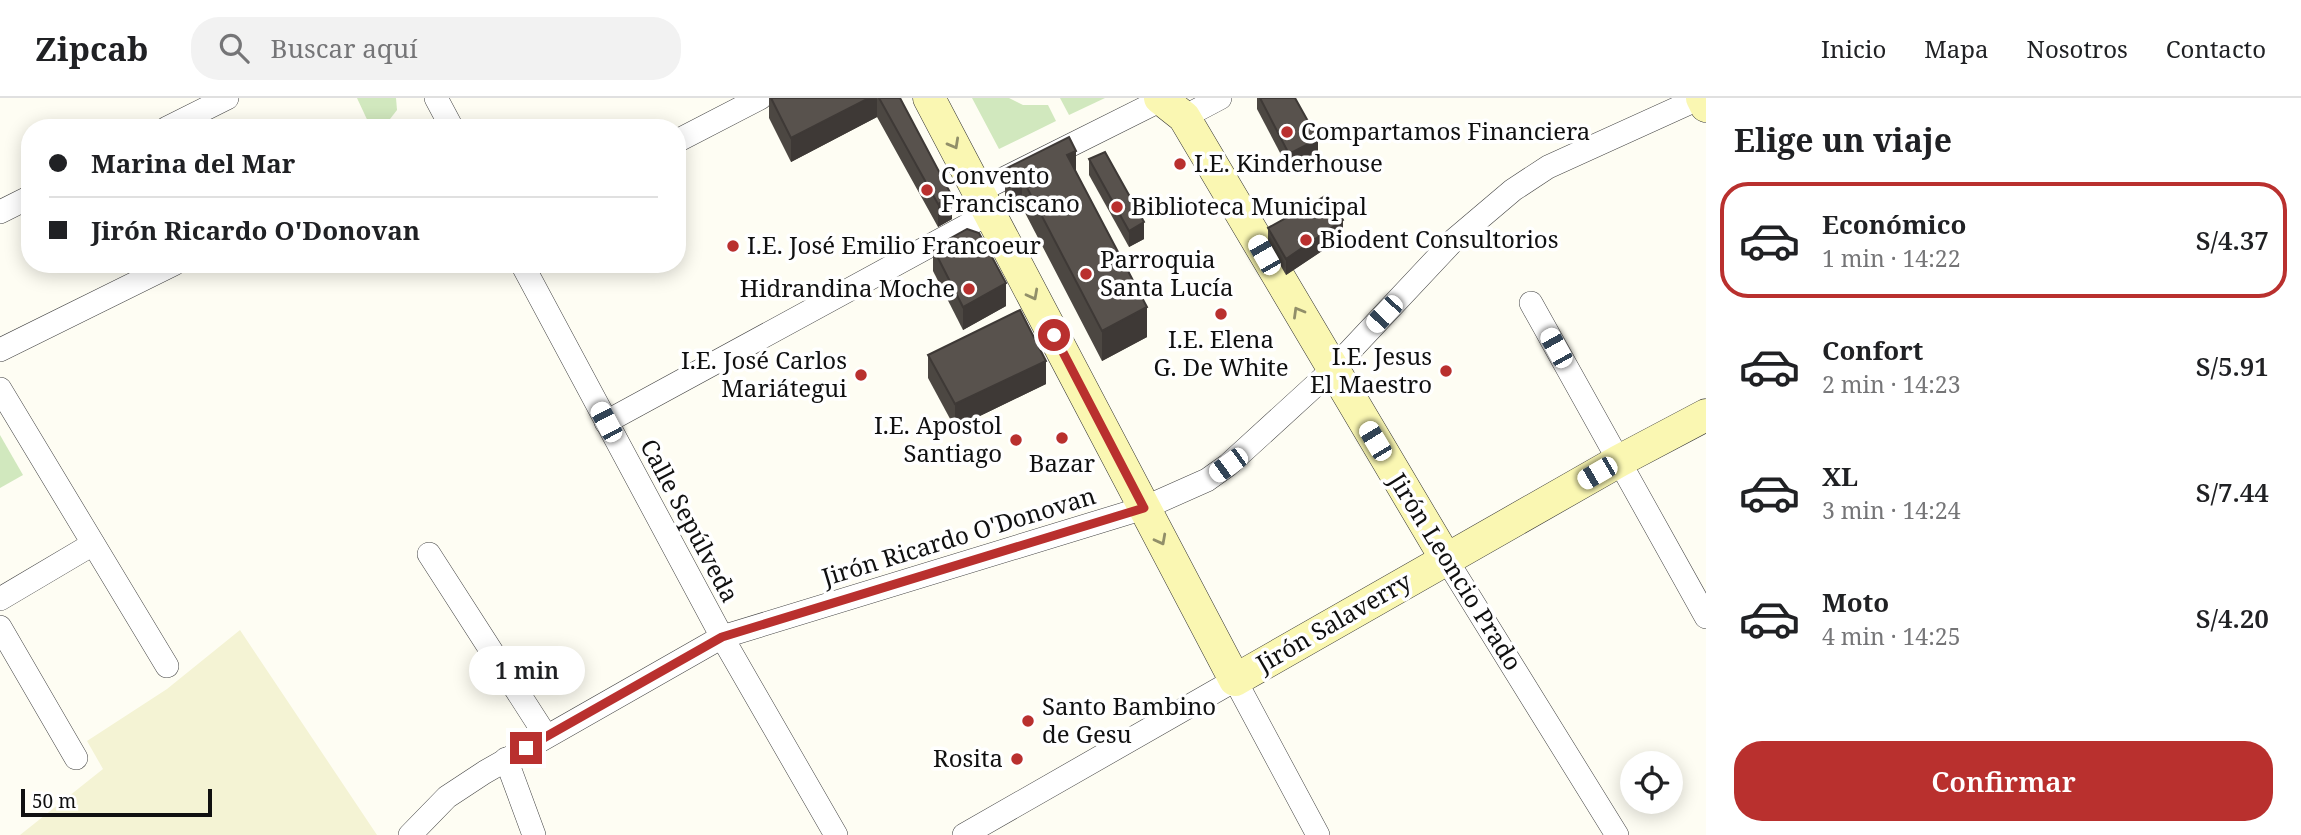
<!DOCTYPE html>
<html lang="es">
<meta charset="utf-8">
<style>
:root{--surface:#fff;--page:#f2f2f2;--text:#202124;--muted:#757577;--line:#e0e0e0;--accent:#b9302e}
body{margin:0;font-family:"Noto Serif",serif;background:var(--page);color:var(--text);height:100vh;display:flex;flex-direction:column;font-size:26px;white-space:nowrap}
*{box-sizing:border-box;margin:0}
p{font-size:23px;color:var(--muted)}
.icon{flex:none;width:38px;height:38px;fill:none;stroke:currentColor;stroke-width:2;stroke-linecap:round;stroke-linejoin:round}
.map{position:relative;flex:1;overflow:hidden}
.drawer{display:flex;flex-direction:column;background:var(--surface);width:595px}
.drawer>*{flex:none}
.banner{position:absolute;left:21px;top:21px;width:665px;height:154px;border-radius:28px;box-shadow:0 4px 18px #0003;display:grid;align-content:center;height:154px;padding:0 28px;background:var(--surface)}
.buttons{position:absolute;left:1620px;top:653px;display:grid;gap:14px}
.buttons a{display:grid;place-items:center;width:63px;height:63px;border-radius:50%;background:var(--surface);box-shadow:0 4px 18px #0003;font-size:35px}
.scale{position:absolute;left:21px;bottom:18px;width:191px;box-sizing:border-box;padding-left:7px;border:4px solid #101010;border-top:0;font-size:19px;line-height:24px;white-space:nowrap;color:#101010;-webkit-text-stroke:5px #fff;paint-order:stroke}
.end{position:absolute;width:32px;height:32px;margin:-16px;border:9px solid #b9302e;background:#fff;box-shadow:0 0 0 4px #fff}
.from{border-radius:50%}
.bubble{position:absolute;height:49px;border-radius:24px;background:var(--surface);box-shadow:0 4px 18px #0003;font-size:23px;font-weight:600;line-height:49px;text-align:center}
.car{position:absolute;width:21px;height:42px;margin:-21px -10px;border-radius:9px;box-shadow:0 0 5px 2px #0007;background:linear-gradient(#fff 24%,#345 0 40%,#fff 0 76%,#345 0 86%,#fff 0)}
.banner b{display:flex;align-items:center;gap:24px;height:66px;font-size:26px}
.banner b+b{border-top:2px solid var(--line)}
.banner i{width:18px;height:18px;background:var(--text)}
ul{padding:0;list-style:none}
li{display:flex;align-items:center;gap:21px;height:116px;margin:0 14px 10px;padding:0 14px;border:4px solid transparent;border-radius:28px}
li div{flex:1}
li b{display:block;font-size:26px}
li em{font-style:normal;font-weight:600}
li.current{border-color:var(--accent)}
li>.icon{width:63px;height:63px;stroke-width:1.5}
h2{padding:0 28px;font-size:32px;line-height:84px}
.button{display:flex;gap:14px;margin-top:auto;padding:14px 28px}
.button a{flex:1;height:80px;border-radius:28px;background:var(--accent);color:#fff;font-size:28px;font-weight:600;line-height:80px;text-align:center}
header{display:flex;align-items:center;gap:42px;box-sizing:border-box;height:98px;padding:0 35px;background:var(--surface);border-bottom:2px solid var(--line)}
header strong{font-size:33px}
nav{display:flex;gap:38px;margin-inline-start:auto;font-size:24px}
.search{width:490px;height:63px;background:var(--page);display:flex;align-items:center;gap:18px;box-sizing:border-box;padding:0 24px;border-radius:28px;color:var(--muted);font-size:26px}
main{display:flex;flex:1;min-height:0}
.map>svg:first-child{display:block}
.farmland{fill:#f4f3d4}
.green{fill:#d1e8be}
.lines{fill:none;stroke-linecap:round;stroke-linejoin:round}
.street-casing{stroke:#434343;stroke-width:24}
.secondary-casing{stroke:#323232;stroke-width:33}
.street{stroke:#fff;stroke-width:23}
.secondary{stroke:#faf7b2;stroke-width:32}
.wall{fill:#4c4742}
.shaded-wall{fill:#3e3936}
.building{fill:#58524d;stroke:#3e3936;stroke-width:2}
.oneway{stroke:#918f69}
.route{stroke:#b9302e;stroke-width:9}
.poi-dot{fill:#b9302e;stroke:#fff;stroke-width:2.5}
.labels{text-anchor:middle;stroke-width:7;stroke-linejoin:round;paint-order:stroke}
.poi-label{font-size:24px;fill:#101010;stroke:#fff;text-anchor:start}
.street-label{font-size:24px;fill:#101010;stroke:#fff}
</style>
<header>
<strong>Zipcab</strong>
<div class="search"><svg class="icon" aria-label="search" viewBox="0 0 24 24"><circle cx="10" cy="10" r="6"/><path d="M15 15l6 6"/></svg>Buscar aquí</div>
<nav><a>Inicio</a><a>Mapa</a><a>Nosotros</a><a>Contacto</a></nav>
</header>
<main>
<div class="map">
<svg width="1706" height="737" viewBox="0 0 1706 737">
<rect width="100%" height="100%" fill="#fefdf3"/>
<path class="farmland" d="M240,532L377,737H20L103,671L87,643L167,591Z"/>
<g class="green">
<path d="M357,0H396L397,12L383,30H371Z"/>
<path d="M972,0H1009L1023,7H1048L1056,23L999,51Z"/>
<path d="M1060,0H1105L1069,17Z"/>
<path d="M0,337L23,377L0,390Z"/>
</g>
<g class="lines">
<defs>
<g id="street">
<path d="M436,0L452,30"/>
<path d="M1184,19L1220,0"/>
<path d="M167,30L227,0"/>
<path d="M677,43L760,0"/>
<path d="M979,93L1161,2"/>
<path d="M0,114L30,99"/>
<path d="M522,166L722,539L836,737"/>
<path d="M1531,205L1706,519"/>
<path d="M0,252L174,166"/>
<path d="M0,291L167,568"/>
<path d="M606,324L990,115"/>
<path d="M429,456L546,638"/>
<path d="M1446,461L1617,737"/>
<path d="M0,501L93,446"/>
<path d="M0,529L76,660"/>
<path d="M506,661L534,737"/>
<path d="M410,737L447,699L485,674L722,539L1144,410L1207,382L1228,367L1332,272L1454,142L1513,92L1548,69L1700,0"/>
<path d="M964,737L1235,582L1318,737"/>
</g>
<g id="secondary">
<path d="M929,0L1235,582L1619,363L1706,317"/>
<path d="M1160,0L1184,19L1446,461"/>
<path d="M1702,0L1706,8"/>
</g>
</defs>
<use href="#street" class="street-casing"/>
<use href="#secondary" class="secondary-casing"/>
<use href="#street" class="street"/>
<use href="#secondary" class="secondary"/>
</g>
<g class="wall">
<path d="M769,0H900L952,121L938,129L877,19L791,64L769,20Z"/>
<path d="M1257,0H1295L1318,57L1289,72L1257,11Z"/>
<path d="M1089,61L1144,141L1129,149L1089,77Z"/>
<path d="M1005,71L1076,73L1147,239L1102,263L1022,109L1012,114L1005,100Z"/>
<path d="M1268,130L1343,139L1286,177L1268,146Z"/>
<path d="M933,150L1006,208L963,232L933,173Z"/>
<path d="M928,257L1046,286L955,330L928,280Z"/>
</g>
<g class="shaded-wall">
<path d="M869,0H877V19L791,64V40Z"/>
<path d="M1318,41V57L1289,72V56Z"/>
<path d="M1076,53V82L1067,57Z"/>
<path d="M1022,80V109L1012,114V85Z"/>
<path d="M952,98V121L938,129V106Z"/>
<path d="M1343,122V139L1286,177V161Z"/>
<path d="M1144,124V141L1129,149V133Z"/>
<path d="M1006,185V208L963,232V209Z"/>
<path d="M1147,209V239L1102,263V233Z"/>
<path d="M1046,263V286L955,330V306Z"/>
</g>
<g class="building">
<path d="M771,0H869L791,40Z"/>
<path d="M879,0H900L952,98L938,106Z"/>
<path d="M1260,0H1295L1318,41L1289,56Z"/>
<path d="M1069,39L1076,53L1067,57L1147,209L1102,233L1022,80L1012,85L1005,71Z"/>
<path d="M1105,54L1144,124L1129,133L1089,61Z"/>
<path d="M1327,97L1343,122L1286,161L1268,130Z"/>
<path d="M967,131L979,135L1006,185L963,209L933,150Z"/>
<path d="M1020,212L1046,263L955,306L928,257Z"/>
</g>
<defs><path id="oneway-chevron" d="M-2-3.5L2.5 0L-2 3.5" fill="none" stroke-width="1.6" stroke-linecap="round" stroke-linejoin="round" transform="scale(1.75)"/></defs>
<g class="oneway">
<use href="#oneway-chevron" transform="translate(954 46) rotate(61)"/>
<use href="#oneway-chevron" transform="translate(1033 197) rotate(62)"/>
<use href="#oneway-chevron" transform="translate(1298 214) rotate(-120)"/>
<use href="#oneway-chevron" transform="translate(1161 442) rotate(62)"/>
</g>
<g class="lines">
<path class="route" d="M526,650L722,539L1144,410L1054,237"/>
</g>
<g class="poi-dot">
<circle cx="1287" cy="34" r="7"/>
<circle cx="1180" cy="66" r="7"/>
<circle cx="927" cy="92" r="7"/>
<circle cx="1117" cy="109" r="7"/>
<circle cx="1306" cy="142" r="7"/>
<circle cx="733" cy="148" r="7"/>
<circle cx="1086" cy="176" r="7"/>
<circle cx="969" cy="191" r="7"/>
<circle cx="1221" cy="216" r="7"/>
<circle cx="1446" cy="273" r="7"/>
<circle cx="861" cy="277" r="7"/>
<circle cx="1062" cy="340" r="7"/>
<circle cx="1016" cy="342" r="7"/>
<circle cx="1028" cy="623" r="7"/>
<circle cx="1017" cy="661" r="7"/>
</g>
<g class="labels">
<g class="poi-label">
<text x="1301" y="42">Compartamos Financiera</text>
<text x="1194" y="74">I.E. Kinderhouse</text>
<text x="941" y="86">Convento<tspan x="941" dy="28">Franciscano</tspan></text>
<text x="1131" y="117">Biblioteca Municipal</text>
<text x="1320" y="150">Biodent Consultorios</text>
<text x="747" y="156">I.E. José Emilio Francoeur</text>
<text x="1100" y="170">Parroquia<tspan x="1100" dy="28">Santa Lucía</tspan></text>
<text x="955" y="199" text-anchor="end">Hidrandina Moche</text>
<text x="1221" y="250" text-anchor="middle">I.E. Elena<tspan x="1221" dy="28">G. De White</tspan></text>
<text x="1432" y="267" text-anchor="end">I.E. Jesus<tspan x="1432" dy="28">El Maestro</tspan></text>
<text x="847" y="271" text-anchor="end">I.E. José Carlos<tspan x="847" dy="28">Mariátegui</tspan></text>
<text x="1002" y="336" text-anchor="end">I.E. Apostol<tspan x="1002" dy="28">Santiago</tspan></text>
<text x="1062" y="374" text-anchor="middle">Bazar</text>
<text x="1042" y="617">Santo Bambino<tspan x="1042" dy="28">de Gesu</tspan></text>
<text x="1003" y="669" text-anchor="end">Rosita</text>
</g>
<g class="street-label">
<text transform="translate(689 423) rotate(62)" y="8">Calle Sepúlveda</text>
<text transform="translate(959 439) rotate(-17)" y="8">Jirón Ricardo O'Donovan</text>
<text transform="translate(1455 474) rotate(58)" y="8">Jirón Leoncio Prado</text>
<text transform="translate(1334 525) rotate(-30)" y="8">Jirón Salaverry</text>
</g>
</g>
</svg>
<div class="buttons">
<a><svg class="icon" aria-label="locate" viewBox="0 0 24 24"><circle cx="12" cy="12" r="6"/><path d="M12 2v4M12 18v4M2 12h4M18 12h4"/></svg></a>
</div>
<div class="scale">50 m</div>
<i class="end from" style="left:1054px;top:237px"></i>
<i class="end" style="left:526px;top:650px"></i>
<div class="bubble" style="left:469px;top:548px;width:116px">1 min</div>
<i class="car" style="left:1264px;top:157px;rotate:330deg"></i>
<i class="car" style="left:1384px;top:216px;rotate:223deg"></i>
<i class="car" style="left:1556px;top:250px;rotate:331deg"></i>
<i class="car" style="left:606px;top:324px;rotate:332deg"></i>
<i class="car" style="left:1375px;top:343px;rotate:329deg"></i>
<i class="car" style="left:1228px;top:367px;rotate:234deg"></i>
<i class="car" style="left:1597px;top:375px;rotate:240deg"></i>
<div class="banner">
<b><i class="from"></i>Marina del Mar</b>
<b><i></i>Jirón Ricardo O'Donovan</b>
</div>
</div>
<section class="drawer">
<h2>Elige un viaje</h2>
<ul>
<li class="current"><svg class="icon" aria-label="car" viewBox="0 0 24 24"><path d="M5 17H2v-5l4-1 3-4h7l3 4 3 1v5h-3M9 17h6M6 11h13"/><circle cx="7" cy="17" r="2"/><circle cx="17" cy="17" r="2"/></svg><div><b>Económico</b><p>1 min · 14:22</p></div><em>S/4.37</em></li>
<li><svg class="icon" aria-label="car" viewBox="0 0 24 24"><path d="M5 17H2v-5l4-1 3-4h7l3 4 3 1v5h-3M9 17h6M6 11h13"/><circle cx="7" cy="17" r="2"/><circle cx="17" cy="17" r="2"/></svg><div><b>Confort</b><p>2 min · 14:23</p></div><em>S/5.91</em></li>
<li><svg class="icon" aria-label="car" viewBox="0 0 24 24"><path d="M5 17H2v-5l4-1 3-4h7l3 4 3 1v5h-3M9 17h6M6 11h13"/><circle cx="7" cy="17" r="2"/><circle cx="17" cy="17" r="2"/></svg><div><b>XL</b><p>3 min · 14:24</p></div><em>S/7.44</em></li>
<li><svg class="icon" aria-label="car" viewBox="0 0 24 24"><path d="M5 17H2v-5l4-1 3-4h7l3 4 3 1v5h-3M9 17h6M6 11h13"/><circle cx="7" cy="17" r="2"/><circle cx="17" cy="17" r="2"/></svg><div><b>Moto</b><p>4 min · 14:25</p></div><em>S/4.20</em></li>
</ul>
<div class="button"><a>Confirmar</a></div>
</section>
</main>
